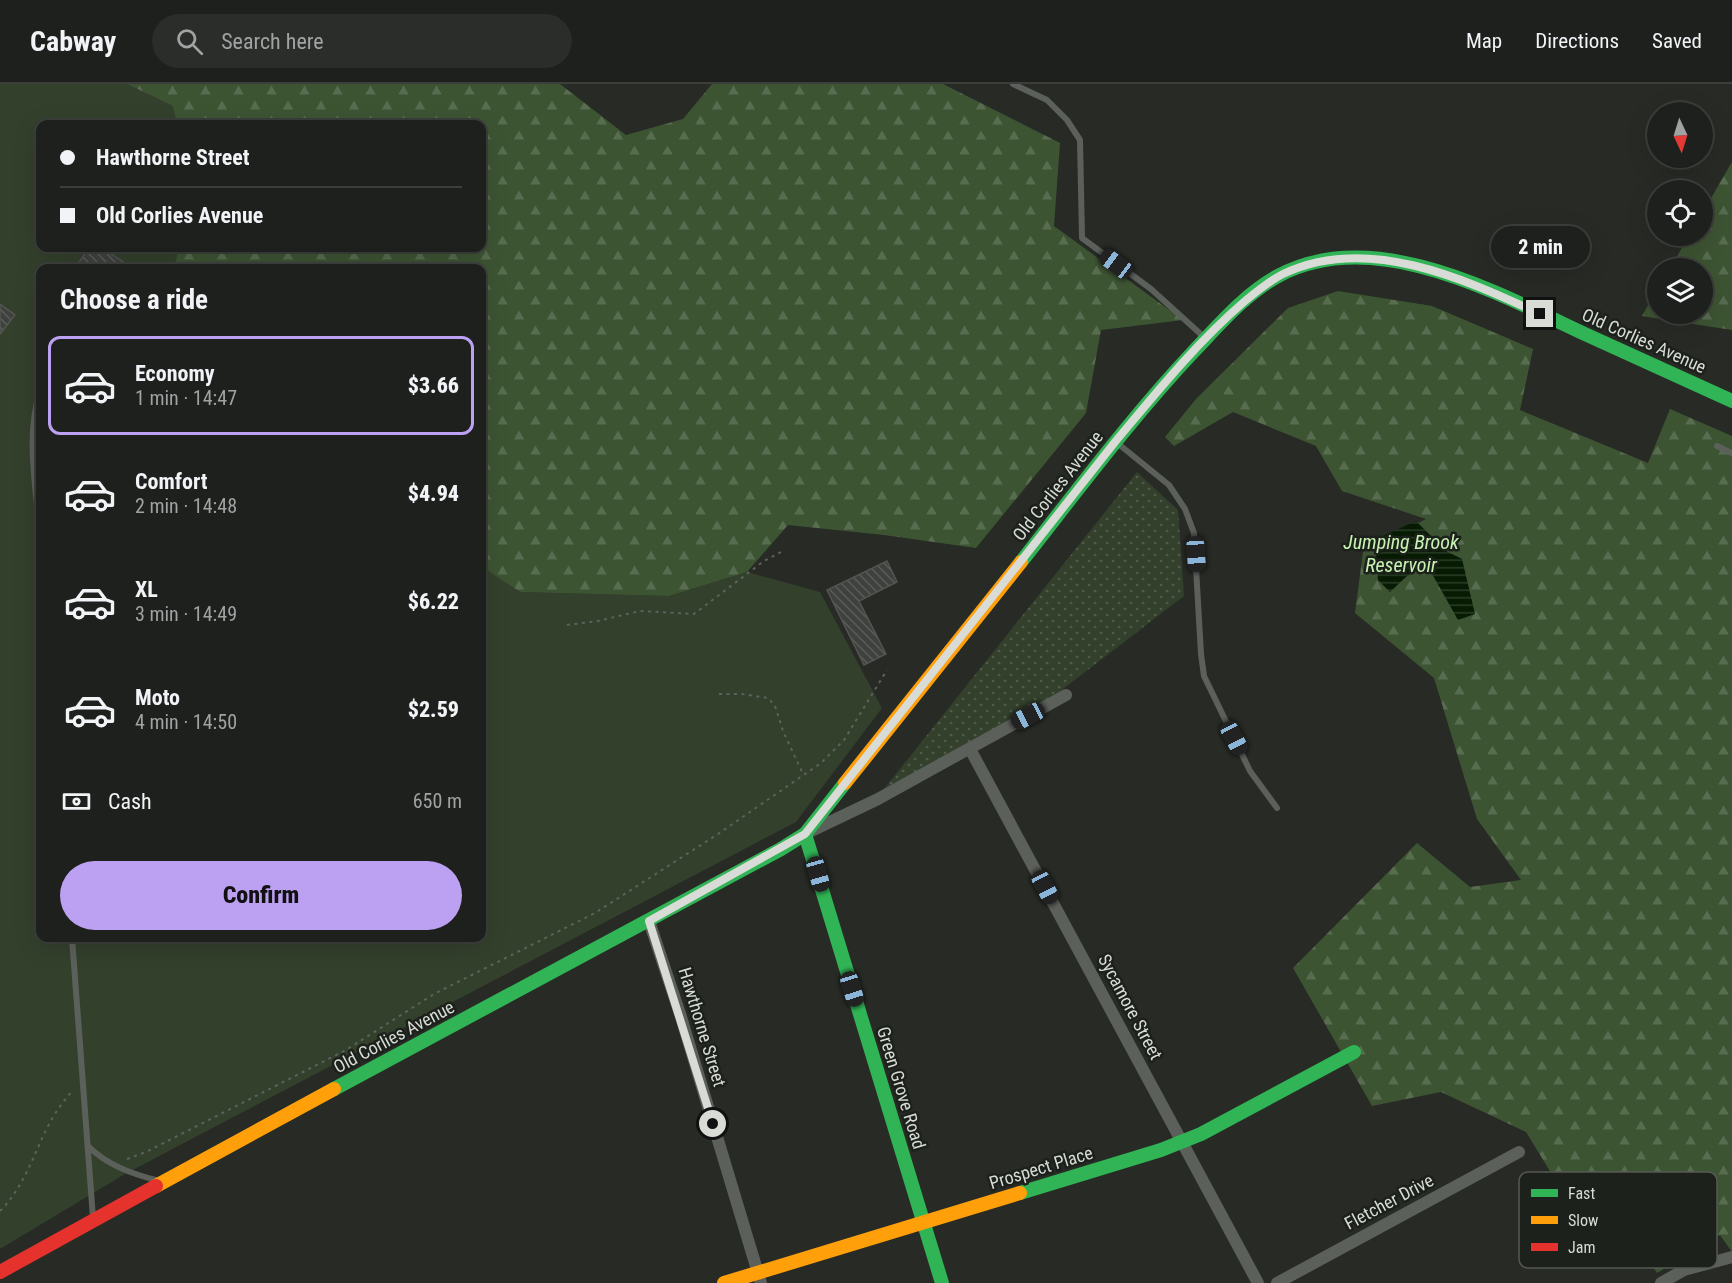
<!DOCTYPE html>
<meta charset="utf-8">
<style>
:root{--surface:#1d201c;--page:#2a2d29;--text:#f1f3f6;--muted:#a0a3a3;--line:#3b3e3b;--accent:#bca0f2}
body{margin:0;font-family:"Roboto Condensed",sans-serif;background:var(--page);color:var(--text);height:100vh;display:flex;flex-direction:column;font-size:22px;white-space:nowrap}
*{box-sizing:border-box;margin:0}
p{font-size:20px;color:var(--muted)}
.icon{flex:none;width:33px;height:33px;fill:none;stroke:currentColor;stroke-width:2;stroke-linecap:round;stroke-linejoin:round}
.map{position:relative;flex:1;overflow:hidden}
.details{position:absolute;left:36px;top:180px;width:450px;height:678px;display:flex;flex-direction:column;background:var(--surface);border-radius:12px;box-shadow:0 6px 24px #0002,0 0 0 2px var(--line)}
.details>*{flex:none}
.banner{position:absolute;left:36px;top:36px;width:450px;height:132px;border-radius:12px;box-shadow:0 6px 24px #0002,0 0 0 2px var(--line);display:grid;align-content:center;height:132px;padding:0 24px;background:var(--surface)}
.needle{width:39px;rotate:176deg}
.tools{position:absolute;left:1647px;top:18px;display:grid;gap:12px}
.tools a{display:grid;place-items:center;width:66px;height:66px;border-radius:50%;background:var(--surface);box-shadow:0 6px 24px #0002,0 0 0 2px var(--line);font-size:30px}
.end{position:absolute;width:27px;height:27px;margin:-14px;border:8px solid #d8dbd6;background:#111;box-shadow:0 0 0 3px #111}
.from{border-radius:50%}
.bubble{position:absolute;height:42px;border-radius:21px;background:var(--surface);box-shadow:0 6px 24px #0002,0 0 0 2px var(--line);font-size:20px;font-weight:800;line-height:42px;text-align:center}
.car{position:absolute;width:18px;height:36px;margin:-18px -9px;border-radius:8px;box-shadow:0 0 4px 2px #0007;background:linear-gradient(#222 24%,#8ab4d8 0 40%,#222 0 76%,#8ab4d8 0 86%,#222 0)}
.banner b{display:flex;align-items:center;gap:21px;height:57px;font-size:22px}
.banner b+b{border-top:2px solid var(--line)}
.banner i{width:15px;height:15px;background:var(--text)}
ul{padding:0;list-style:none}
li{display:flex;align-items:center;gap:18px;height:99px;margin:0 12px 9px;padding:0 12px;border:3px solid transparent;border-radius:12px}
li div{flex:1}
li b{display:block;font-size:22px}
li em{font-style:normal;font-weight:800}
li.selected{border-color:var(--accent)}
li>.icon{width:54px;height:54px;stroke-width:1.5}
h2{padding:0 24px;font-size:27px;line-height:72px}
.pay{display:flex;align-items:center;gap:15px;height:66px;padding:0 24px;font-size:22px}
.pay p{margin-inline-start:auto}
.button{display:flex;gap:12px;margin-top:auto;padding:12px 24px}
.button a{flex:1;height:69px;border-radius:36px;background:var(--accent);color:#111;font-size:24px;font-weight:800;line-height:69px;text-align:center}
header{display:flex;align-items:center;gap:36px;box-sizing:border-box;height:84px;padding:0 30px;background:var(--surface);border-bottom:2px solid var(--line)}
header strong{font-size:28px}
nav{display:flex;gap:33px;margin-inline-start:auto;font-size:21px}
.search{width:420px;height:54px;background:var(--page);display:flex;align-items:center;gap:15px;box-sizing:border-box;padding:0 21px;border-radius:33px;color:var(--muted);font-size:22px}
.map>svg:first-child{display:block}
.grass{fill:#33402c}
.forest{fill:url(#forest-firs)}
.park{fill:url(#park-dots)}
.water{fill:url(#water-rules)}
.building{fill:url(#building-back-hatch);stroke:#535552;stroke-width:1.5}
.lines{fill:none;stroke-linecap:round;stroke-linejoin:round}
.path{stroke:#5e615d;stroke-width:2;stroke-dasharray:3 4.5;stroke-linecap:butt}
.lane{stroke:#5c605b;stroke-width:6}
.street{stroke:#5c605b;stroke-width:12}
.fast{stroke:#30b455;stroke-width:14}
.slow{stroke:#ff9f0a;stroke-width:14}
.jam{stroke:#e5322d;stroke-width:14}
.route{stroke:#d8dbd6;stroke-width:8}
.labels{text-anchor:middle;stroke-width:5;stroke-linejoin:round;paint-order:stroke}
.street-label{font-size:18px;fill:#d8dbd6;stroke:#1d211b}
.water-label{font-size:20px;font-style:italic;fill:#c7f3b3;stroke:#1d211b}
.key{fill:#1d211b;stroke:#555953;stroke-width:1.5}
.key-label{font-size:16px;fill:#d8dbd6}
</style>
<header>
<strong>Cabway</strong>
<div class="search"><svg class="icon" aria-label="search" viewBox="0 0 24 24"><circle cx="10" cy="10" r="6"/><path d="M15 15l6 6"/></svg>Search here</div>
<nav><a>Map</a><a>Directions</a><a>Saved</a></nav>
</header>
<div class="map">
<svg width="1732" height="1199" viewBox="0 0 1732 1199">
<defs>
<pattern id="forest-firs" width="22" height="20" patternUnits="userSpaceOnUse" patternTransform="scale(1.5)"><rect width="22" height="20" fill="#3d5433"/><path d="M5 1l3.5 6h-7zM16 11l3.5 6h-7z" fill="#586c50"/></pattern>
<pattern id="park-dots" width="8" height="8" patternUnits="userSpaceOnUse" patternTransform="scale(1.5)"><rect width="8" height="8" fill="#33402c"/><path d="M2 2h.1M6 6h.1" fill="none" stroke="#505b4a" stroke-width="1.8" stroke-linecap="round"/></pattern>
<pattern id="water-rules" width="6" height="5" patternUnits="userSpaceOnUse" patternTransform="scale(1.5)"><rect width="6" height="5" fill="#071b03"/><path d="M0 2.5h6" fill="none" stroke="#2a3c27"/></pattern>
<pattern id="building-back-hatch" width="6" height="6" patternUnits="userSpaceOnUse" patternTransform="scale(1.5)"><rect width="6" height="6" fill="#3e413d"/><path d="M-1 5l2 2M0 0l6 6M5-1l2 2" fill="none" stroke="#595c58"/></pattern>
</defs>
<rect width="100%" height="100%" fill="#272a25"/>
<path class="grass" d="M0,0H127L174,22L177,40H40V164H179L174,184H40V854H482V483L520,508L669,512L747,488L820,508L882,624L796,738L125,1090L0,1165Z"/>
<g class="forest">
<path d="M127,0H560L626,51L683,35L712,0H943L1060,59L1054,142L1183,236L1101,246L1086,329L976,464L884,451L788,441L747,488L669,512L520,508L482,483V184H174L179,164H482V40H177L173,22Z"/>
<path d="M1732,78V246L1642,232L1657,205L1658,230H1702V184H1670L1689,152H1702L1703,128Z"/>
<path d="M1338,207L1432,222L1533,265L1520,326L1648,379L1670,325L1732,352V1168L1720,1151L1657,1189L1610,1117L1578,1133L1526,1048L1441,1008L1372,1022L1293,884L1417,759L1470,803L1521,796L1477,735L1434,594L1355,529L1363,468L1426,435L1342,407L1316,362L1233,328L1174,362L1165,353L1196,315L1288,224Z"/>
</g>
<path class="park" d="M1137,388L1178,426L1184,512L1046,618L884,705Z"/>
<path class="water" d="M1416,437L1446,467L1462,475L1475,530L1458,536L1427,481L1407,492L1390,508L1378,496L1374,456Z"/>
<g class="building">
<path d="M89,164H103L123,178L118,184H75Z"/>
<path d="M0,220L15,231L0,250Z"/>
<path d="M887,477L897,498L859,517L886,570L864,581L827,506Z"/>
</g>
<g class="lines">
<g class="path">
<path d="M35,214L40,219"/>
<path d="M567,541L598,537L640,527L694,530L764,477L783,467"/>
<path d="M719,610H742L768,614L775,622L783,647L803,690"/>
<path d="M127,1075L146,1068L346,966L434,910L595,829L718,750L821,679L844,656L887,586"/>
<path d="M0,1127C27,1100 35,1064 53,1033C59,1023 66,1014 73,1006"/>
</g>
<g class="lane">
<path d="M1013,0L1047,16L1067,36L1080,56L1082,154L1151,205L1205,254"/>
<path d="M40,308C25,353 37,407 40,453"/>
<path d="M1116,358L1169,401L1185,425L1194,449L1201,570L1204,592L1250,687L1277,724"/>
<path d="M1717,362L1732,369"/>
<path d="M72,854L93,1134"/>
<path d="M88,1062C108,1082 133,1090 159,1097"/>
</g>
<g class="street">
<path d="M970,665L1258,1199"/>
<path d="M809,748L878,715L1066,611"/>
<path d="M649,837L681,933L761,1199"/>
<path d="M1277,1199L1519,1068"/>
<path d="M1661,1199L1684,1186L1732,1173"/>
</g>
<g class="fast">
<path d="M1021,478C1077,407 1131,334 1194,267C1219,241 1245,210 1278,192C1374,140 1499,210 1587,251C1636,273 1684,295 1732,317"/>
<path d="M805,750L942,1199"/>
<path d="M334,1005L781,765L805,750L845,699"/>
<path d="M1020,1109L1161,1066L1201,1050L1354,968"/>
</g>
<g class="slow">
<path d="M845,699L1021,478"/>
<path d="M156,1102L334,1005"/>
<path d="M724,1199L1020,1109"/>
</g>
<path class="jam" d="M0,1188L156,1102"/>
</g>
<g class="lines">
<path class="route" d="M713,1040L649,837L805,750L1115,358C1156,309 1197,258 1245,217C1257,207 1269,197 1283,190C1366,150 1463,194 1540,230"/>
</g>
<g class="labels">
<g class="street-label">
<text transform="translate(1644 257) rotate(24)" y="6">Old Corlies Avenue</text>
<text transform="translate(1058 402) rotate(-52)" y="6">Old Corlies Avenue</text>
<text transform="translate(1130 923) rotate(62)" y="6">Sycamore Street</text>
<text transform="translate(702 943) rotate(73)" y="6">Hawthorne Street</text>
<text transform="translate(394 953) rotate(-28)" y="6">Old Corlies Avenue</text>
<text transform="translate(901 1004) rotate(73)" y="6">Green Grove Road</text>
<text transform="translate(1041 1084) rotate(-17)" y="6">Prospect Place</text>
<text transform="translate(1389 1118) rotate(-28)" y="6">Fletcher Drive</text>
</g>
<g class="water-label">
<text x="1401" y="465">Jumping Brook<tspan x="1401" dy="23">Reservoir</tspan></text>
</g>
</g>
<rect x="1519" y="1088" width="198" height="96" rx="9" class="key"/>
<rect x="1531" y="1105" width="27" height="8" fill="#30b455"/>
<rect x="1531" y="1132" width="27" height="8" fill="#ff9f0a"/>
<rect x="1531" y="1159" width="27" height="8" fill="#e5322d"/>
<g class="key-label">
<text x="1568" y="1115">Fast</text>
<text x="1568" y="1142">Slow</text>
<text x="1568" y="1169">Jam</text>
</g>
</svg>
<div class="tools">
<a><svg class="needle" viewBox="-14 -14 28 28"><path d="M0-13l5 13h-10z" fill="#e53935"/><path d="M0 13l5-13h-10z" fill="#a0a3a3"/></svg></a>
<a><svg class="icon" aria-label="locate" viewBox="0 0 24 24"><circle cx="12" cy="12" r="6"/><path d="M12 2v4M12 18v4M2 12h4M18 12h4"/></svg></a>
<a><svg class="icon" aria-label="layers" viewBox="0 0 24 24"><path d="M12 4l9 5-9 5-9-5zM3 14l9 5 9-5"/></svg></a>
</div>
<i class="end from" style="left:713px;top:1040px"></i>
<i class="end" style="left:1540px;top:230px"></i>
<div class="bubble" style="left:1491px;top:142px;width:99px">2 min</div>
<i class="car" style="left:1116px;top:180px;rotate:307deg"></i>
<i class="car" style="left:1196px;top:470px;rotate:176deg"></i>
<i class="car" style="left:1028px;top:632px;rotate:242deg"></i>
<i class="car" style="left:1234px;top:654px;rotate:152deg"></i>
<i class="car" style="left:818px;top:790px;rotate:164deg"></i>
<i class="car" style="left:1045px;top:803px;rotate:152deg"></i>
<i class="car" style="left:852px;top:905px;rotate:163deg"></i>
<div class="banner">
<b><i class="from"></i>Hawthorne Street</b>
<b><i></i>Old Corlies Avenue</b>
</div>
<section class="details">
<h2>Choose a ride</h2>
<ul>
<li class="selected"><svg class="icon" aria-label="car" viewBox="0 0 24 24"><path d="M5 17H2v-5l4-1 3-4h7l3 4 3 1v5h-3M9 17h6M6 11h13"/><circle cx="7" cy="17" r="2"/><circle cx="17" cy="17" r="2"/></svg><div><b>Economy</b><p>1 min · 14:47</p></div><em>$3.66</em></li>
<li><svg class="icon" aria-label="car" viewBox="0 0 24 24"><path d="M5 17H2v-5l4-1 3-4h7l3 4 3 1v5h-3M9 17h6M6 11h13"/><circle cx="7" cy="17" r="2"/><circle cx="17" cy="17" r="2"/></svg><div><b>Comfort</b><p>2 min · 14:48</p></div><em>$4.94</em></li>
<li><svg class="icon" aria-label="car" viewBox="0 0 24 24"><path d="M5 17H2v-5l4-1 3-4h7l3 4 3 1v5h-3M9 17h6M6 11h13"/><circle cx="7" cy="17" r="2"/><circle cx="17" cy="17" r="2"/></svg><div><b>XL</b><p>3 min · 14:49</p></div><em>$6.22</em></li>
<li><svg class="icon" aria-label="car" viewBox="0 0 24 24"><path d="M5 17H2v-5l4-1 3-4h7l3 4 3 1v5h-3M9 17h6M6 11h13"/><circle cx="7" cy="17" r="2"/><circle cx="17" cy="17" r="2"/></svg><div><b>Moto</b><p>4 min · 14:50</p></div><em>$2.59</em></li>
</ul>
<div class="pay"><svg class="icon" aria-label="cash" viewBox="0 0 24 24"><path d="M3 7h18v10H3z"/><circle cx="12" cy="12" r="2"/></svg>Cash<p>650 m</p></div>
<div class="button"><a>Confirm</a></div>
</section>
</div>
